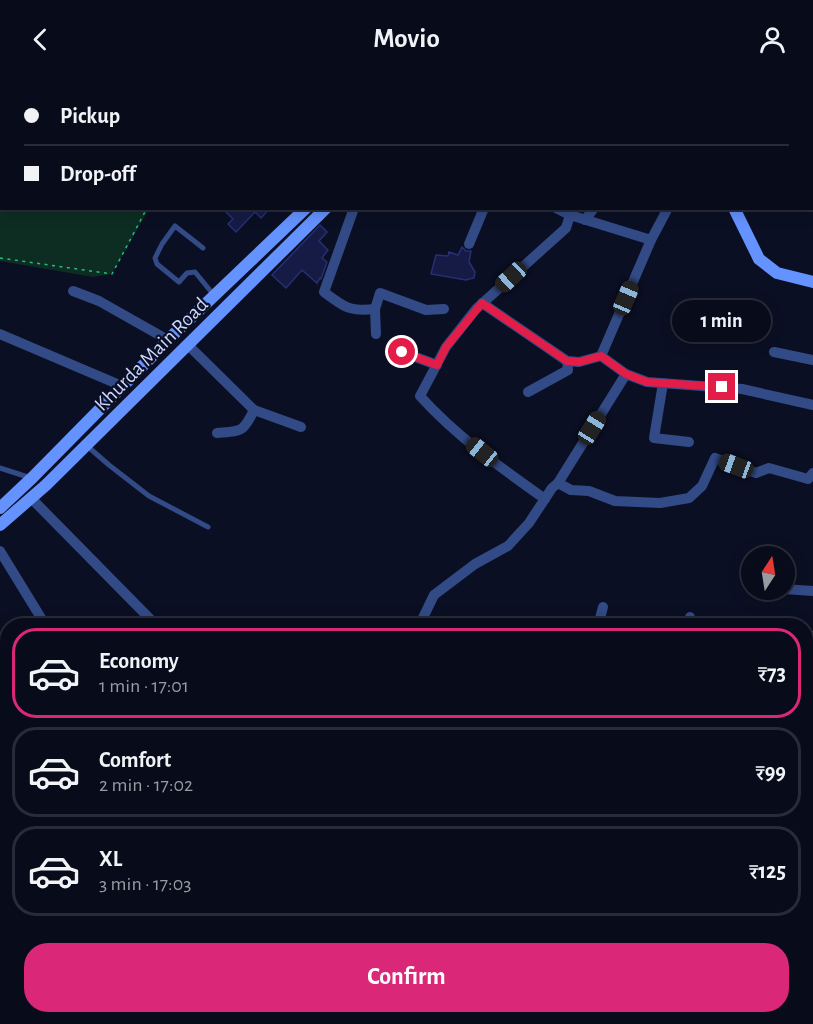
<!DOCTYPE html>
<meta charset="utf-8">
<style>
:root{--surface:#080b1a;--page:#111423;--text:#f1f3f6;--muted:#989ba2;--line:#292b39;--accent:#db2777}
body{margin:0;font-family:"Alegreya Sans",sans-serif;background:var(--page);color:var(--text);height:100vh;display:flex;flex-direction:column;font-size:22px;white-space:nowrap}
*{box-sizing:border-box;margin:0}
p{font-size:20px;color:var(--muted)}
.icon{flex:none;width:33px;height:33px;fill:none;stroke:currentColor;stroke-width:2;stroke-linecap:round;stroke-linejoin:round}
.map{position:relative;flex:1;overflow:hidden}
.side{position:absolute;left:0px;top:540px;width:813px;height:406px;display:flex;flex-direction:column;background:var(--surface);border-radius:24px 24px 0 0;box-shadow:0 3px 15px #0003,0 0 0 2px var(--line)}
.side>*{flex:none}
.top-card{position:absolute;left:0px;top:0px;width:813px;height:132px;box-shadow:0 3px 15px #0003,0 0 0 2px var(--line);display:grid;align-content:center;height:132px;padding:0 24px;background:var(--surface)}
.needle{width:39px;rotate:12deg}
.buttons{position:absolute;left:741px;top:468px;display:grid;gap:12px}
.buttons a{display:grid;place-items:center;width:54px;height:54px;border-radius:50%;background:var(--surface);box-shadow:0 3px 15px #0003,0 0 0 2px var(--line);font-size:30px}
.end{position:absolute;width:27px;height:27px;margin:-14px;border:8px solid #e11d48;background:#fff;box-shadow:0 0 0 3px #fff}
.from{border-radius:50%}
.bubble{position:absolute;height:42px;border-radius:21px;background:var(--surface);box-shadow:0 3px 15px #0003,0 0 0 2px var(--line);font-size:20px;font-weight:600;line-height:42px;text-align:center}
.car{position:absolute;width:18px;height:36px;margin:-18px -9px;border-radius:8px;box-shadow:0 0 4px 2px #0007;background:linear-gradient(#222 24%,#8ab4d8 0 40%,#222 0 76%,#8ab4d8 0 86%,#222 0)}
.top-card b{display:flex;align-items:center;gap:21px;height:57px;font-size:22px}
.top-card b+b{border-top:2px solid var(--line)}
.top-card i{width:15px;height:15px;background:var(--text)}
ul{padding:10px 0 0;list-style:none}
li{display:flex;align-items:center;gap:18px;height:90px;margin:0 12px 9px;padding:0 12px;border:3px solid var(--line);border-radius:24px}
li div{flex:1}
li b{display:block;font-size:22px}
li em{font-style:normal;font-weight:600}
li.on{border-color:var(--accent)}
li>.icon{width:54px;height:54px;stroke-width:1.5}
.action{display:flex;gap:12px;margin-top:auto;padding:12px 24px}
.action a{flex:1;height:69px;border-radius:24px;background:var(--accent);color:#fff;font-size:24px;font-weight:600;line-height:69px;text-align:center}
header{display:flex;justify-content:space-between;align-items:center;height:78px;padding:0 24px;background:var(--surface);font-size:27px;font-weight:600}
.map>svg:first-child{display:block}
.green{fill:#0e2d22}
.building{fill:#161b45;stroke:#262f74;stroke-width:1.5}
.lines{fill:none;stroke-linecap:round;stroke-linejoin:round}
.path{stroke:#23bd83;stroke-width:1.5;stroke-dasharray:3 4.5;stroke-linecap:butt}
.service{stroke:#324a86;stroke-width:5}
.minor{stroke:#324a86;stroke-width:10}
.tertiary{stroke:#324a86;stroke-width:12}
.secondary{stroke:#6492ff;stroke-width:12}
.route{stroke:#e11d48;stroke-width:8}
.labels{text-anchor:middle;stroke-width:4.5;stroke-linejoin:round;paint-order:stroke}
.street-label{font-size:21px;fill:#cdd7ff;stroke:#0b0f23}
</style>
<header><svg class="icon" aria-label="back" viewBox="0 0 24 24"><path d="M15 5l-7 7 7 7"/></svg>Movio<svg class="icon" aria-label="person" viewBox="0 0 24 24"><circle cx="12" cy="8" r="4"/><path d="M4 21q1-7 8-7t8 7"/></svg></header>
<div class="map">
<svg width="813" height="946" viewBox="0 0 813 946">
<rect width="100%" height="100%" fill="#0b0f23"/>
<g class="green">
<path d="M222,0H339L338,2H227Z"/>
<path d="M1,9L2,130L149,131L112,196L93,199L0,183V11Z"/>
</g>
<g class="building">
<path d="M222,130H270L261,140L255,134L236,154L228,146L233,141Z"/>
<path d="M320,147L327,154L319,163L328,172L322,180L327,184L321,201L320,200L317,205L302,192L286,210L272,197Z"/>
<path d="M462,169L466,173H471L469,184L475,194L474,200L466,202L431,196L436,177L448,178L449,174L458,177Z"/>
</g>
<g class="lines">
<g class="path">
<path d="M0,20L2,18"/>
<path d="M0,180L112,196L147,130"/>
</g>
<g class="service">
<path d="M203,170L175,148L162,166L155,180L157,186L179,204L187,195L195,194L213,216"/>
<path d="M86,367L109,387L149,418L208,449"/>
<path d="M0,390L31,400"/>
</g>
<g class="minor">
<path d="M365,0L368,2"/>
<path d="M701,0L705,2"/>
<path d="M785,2L786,0"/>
<path d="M812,48L813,49"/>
<path d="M354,130L324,214C344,229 349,234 375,231L376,256"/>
<path d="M570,137L651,162L668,130"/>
<path d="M585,142L594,130"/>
<path d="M651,162L601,278L626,296L647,304L742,311L813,327"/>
<path d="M469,166L484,130"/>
<path d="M73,213L99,223L168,262"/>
<path d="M482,225L567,283L568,292L528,314"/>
<path d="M375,231L380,215L426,232L444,231"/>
<path d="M0,256L122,308"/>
<path d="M188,267L254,332L301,349"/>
<path d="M402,274L437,287"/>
<path d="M774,274L813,282"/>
<path d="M567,283L579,284L601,278"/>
<path d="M663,305L654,360L689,364"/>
<path d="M217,355C241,353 243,355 254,332"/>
<path d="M558,405L571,412L589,413L615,423L660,425L689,420L702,408L715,380L756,395L769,390L808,401L813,395"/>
<path d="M31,420L157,548"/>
<path d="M545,421C501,390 456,358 420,318L446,269L476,231L566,150L570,137L556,130"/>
<path d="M0,473L46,548"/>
<path d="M784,511L813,513"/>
<path d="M419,548L434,517L475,486L508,468L529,445L552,410L558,405L626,296"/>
<path d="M598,548L603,529"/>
<path d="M687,548L690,539"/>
<path d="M0,659L8,667"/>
<path d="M806,716H813"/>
<path d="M0,741L8,738"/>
<path d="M0,867L8,868"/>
<path d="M0,915L2,910"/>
<path d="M278,939L280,946"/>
<path d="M780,939L806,946"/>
<path d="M44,946L47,939"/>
<path d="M132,946L135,939"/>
<path d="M587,946L588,939"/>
</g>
<g class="tertiary">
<path d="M61,0L70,2"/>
<path d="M190,0L195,2"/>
<path d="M79,2L82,0"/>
<path d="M526,946L545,939"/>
</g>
<g class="secondary">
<path d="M681,0L682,2"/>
<path d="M439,2L441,0"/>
<path d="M458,2L459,0"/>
<path d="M734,130L759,181L777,195L813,204"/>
<path d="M0,430L32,400L175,255L306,130"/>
<path d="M0,447L46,407L326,130"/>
<path d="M806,610L813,559"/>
<path d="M738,946L740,939"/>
</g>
</g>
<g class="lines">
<path class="route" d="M402,274L437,287L446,269L482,225L567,283L579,284L601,278L626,296L647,304L722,309"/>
</g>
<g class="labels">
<g class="street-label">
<text transform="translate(151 276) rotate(-45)" y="7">Khurda Main Road</text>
</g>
</g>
</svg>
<div class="buttons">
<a><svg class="needle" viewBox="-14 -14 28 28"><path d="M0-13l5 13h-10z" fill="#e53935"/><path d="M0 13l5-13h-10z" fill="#989ba2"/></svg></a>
</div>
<i class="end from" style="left:402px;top:274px"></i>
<i class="end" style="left:722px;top:309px"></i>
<div class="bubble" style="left:672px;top:222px;width:99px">1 min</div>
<i class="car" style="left:511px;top:199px;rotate:227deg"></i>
<i class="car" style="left:626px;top:220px;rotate:23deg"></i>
<i class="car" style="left:592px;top:350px;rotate:32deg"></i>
<i class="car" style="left:482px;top:374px;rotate:309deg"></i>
<i class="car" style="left:736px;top:388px;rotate:290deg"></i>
<div class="top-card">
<b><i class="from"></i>Pickup</b>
<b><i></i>Drop-off</b>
</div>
<section class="side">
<ul>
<li class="on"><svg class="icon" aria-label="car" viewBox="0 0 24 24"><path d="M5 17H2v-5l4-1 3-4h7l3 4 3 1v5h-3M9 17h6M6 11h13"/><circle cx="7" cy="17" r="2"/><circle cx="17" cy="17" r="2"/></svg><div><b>Economy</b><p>1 min · 17:01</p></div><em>₹73</em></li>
<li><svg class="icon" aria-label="car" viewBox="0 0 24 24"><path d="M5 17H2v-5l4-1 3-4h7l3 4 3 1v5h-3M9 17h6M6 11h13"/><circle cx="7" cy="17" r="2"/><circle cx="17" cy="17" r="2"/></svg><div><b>Comfort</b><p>2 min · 17:02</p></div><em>₹99</em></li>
<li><svg class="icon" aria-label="car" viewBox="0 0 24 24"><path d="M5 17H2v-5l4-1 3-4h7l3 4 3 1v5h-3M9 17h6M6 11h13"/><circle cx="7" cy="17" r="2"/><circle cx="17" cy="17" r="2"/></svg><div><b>XL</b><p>3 min · 17:03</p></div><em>₹125</em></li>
</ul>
<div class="action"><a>Confirm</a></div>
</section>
</div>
